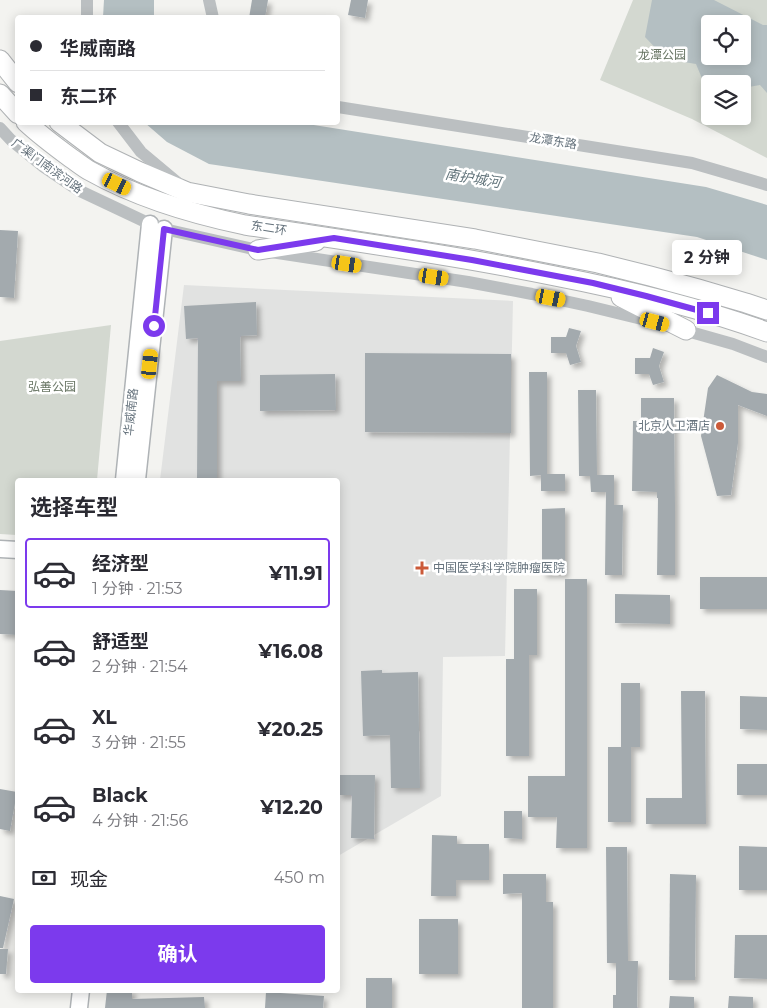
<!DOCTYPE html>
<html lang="zh">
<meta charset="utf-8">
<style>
:root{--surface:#fff;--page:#f2f2f3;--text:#2b2b33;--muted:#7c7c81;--line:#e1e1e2;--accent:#7c3aed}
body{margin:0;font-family:Montserrat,"Noto Sans SC",sans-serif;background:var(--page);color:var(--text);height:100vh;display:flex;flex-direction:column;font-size:19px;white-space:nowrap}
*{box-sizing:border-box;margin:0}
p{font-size:16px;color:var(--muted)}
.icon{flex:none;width:28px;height:28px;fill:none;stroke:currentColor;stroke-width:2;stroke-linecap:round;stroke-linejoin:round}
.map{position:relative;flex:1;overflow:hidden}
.side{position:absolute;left:15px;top:478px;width:325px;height:515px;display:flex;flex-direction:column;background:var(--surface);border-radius:5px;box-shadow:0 2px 12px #0003}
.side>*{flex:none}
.top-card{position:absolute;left:15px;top:15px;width:325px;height:110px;border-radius:5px;box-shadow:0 2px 12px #0003;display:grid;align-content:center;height:110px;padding:0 15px;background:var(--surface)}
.buttons{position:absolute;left:701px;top:15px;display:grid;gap:10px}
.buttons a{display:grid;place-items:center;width:50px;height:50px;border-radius:5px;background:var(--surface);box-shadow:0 2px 12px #0003;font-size:25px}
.end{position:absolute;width:22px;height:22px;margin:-11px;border:6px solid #7c3aed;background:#fff;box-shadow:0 0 0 2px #fff}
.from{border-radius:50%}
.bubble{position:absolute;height:35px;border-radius:5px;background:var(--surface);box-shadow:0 2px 12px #0003;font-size:16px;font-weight:700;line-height:35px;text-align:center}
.car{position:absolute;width:15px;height:30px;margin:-15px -8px;border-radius:6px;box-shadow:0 0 4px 1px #0007;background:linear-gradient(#f5c518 24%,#345 0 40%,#f5c518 0 76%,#345 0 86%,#f5c518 0)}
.top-card b{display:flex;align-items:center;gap:18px;height:48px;font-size:19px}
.top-card b+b{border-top:1px solid var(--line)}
.top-card i{width:12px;height:12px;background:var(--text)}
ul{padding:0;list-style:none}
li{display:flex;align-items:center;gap:15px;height:70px;margin:0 10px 8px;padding:0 5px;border:2px solid transparent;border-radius:5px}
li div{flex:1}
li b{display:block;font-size:19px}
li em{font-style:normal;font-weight:700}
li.active{border-color:var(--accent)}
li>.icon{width:45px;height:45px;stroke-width:1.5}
h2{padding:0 15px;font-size:22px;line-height:60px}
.pay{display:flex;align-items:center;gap:12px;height:55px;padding:0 15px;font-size:19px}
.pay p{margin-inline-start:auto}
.cta{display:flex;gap:10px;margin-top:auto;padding:10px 15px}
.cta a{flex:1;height:58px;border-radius:5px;background:var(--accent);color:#fff;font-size:20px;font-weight:700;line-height:58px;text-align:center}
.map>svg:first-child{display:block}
.built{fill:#e1e2e1}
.green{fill:#d3d8d0;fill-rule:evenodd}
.water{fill:#b4bfc2;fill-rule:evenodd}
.building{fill:#a3aaae;filter:url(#shadow)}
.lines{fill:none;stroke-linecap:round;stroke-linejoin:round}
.major-casing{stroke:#afb3b6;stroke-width:19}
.highway-casing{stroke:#afb2b4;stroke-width:21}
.minor{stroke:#bbbfc1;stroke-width:12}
.major{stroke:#fff;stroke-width:16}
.highway{stroke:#fff;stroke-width:19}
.route{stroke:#7c3aed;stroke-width:6}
.poi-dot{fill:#cb5a39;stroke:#fff;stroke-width:2}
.labels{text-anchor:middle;stroke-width:5;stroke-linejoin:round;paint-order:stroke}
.park-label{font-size:12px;fill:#687564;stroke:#fff}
.street-label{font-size:12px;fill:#66737d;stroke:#fff}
.poi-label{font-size:12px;fill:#66737d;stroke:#fff;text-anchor:end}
.water-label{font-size:14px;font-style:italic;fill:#62747b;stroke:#fff}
</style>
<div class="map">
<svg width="767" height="1008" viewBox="0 0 767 1008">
<defs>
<filter id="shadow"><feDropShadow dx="4" dy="4" stdDeviation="2.5" flood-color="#0004"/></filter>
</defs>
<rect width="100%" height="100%" fill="#f3f3f0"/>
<path class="built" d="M184,285L513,301L505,656L443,657L441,796L338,856V480H160Z"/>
<g class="green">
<path d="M633,0H767V158L692,119L600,80ZM710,24H742V56H710ZM710,84H742V116H710Z"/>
<path d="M111,325L97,480H18L17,535L0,534V341Z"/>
</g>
<g class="water">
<path d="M104,0H154V17H103Z"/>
<path d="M652,0H714L763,25H767V93L760,85L743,88L742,84H710V93H708L696,64L666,59L645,37ZM710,24H742V56H710Z"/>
<path d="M145,123H301L706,187L767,205V260L697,237L209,164L167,142Z"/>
</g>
<g class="building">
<path d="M252,0H268L265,18H249Z"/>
<path d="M351,0H368L365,18L348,15Z"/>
<path d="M0,230L18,231L14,298L0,297Z"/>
<path d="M256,302L257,335L240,336L241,381H217V480H197L198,338L186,339L184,306Z"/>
<path d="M569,328L581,331L576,346L581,362L570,365L566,353H551V337H566Z"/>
<path d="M653,348L664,352L659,366L664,382L653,385L649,374H635V358H650Z"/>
<path d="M365,353L511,354V433L365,432Z"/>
<path d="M529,372H547V474H565V491H541V475L530,476Z"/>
<path d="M335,374L336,410L260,411V375Z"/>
<path d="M717,375L752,392L767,394V416L738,405V443L731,495L717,496L701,436L708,388Z"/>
<path d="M578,390H596L597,475H614V505H623L622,575H605L606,492H591L590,476H579Z"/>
<path d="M641,398H674L675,507V575H657L658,498H657V492L632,491L633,421H641Z"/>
<path d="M565,508V574H542V509Z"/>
<rect x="700" y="577" width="67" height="32"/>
<path d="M565,579H587V848H556L557,817H528V776H565Z"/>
<path d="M514,589H537V655H529V756H506V659H514Z"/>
<path d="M0,590L18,591V635L0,634Z"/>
<path d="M615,594L670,595V624L615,623Z"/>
<path d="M382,670V673L418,672L420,788H391L390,735L363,736L361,671Z"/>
<path d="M621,683H640V747H631V822H608V747H621Z"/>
<path d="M681,691H705L706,824H646V798H682Z"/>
<path d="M740,696L767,697V730L740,729Z"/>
<rect x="737" y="764" width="30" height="31"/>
<path d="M338,775H375L374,839L351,838L352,795H338Z"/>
<path d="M0,789L17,792L10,831L0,829Z"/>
<path d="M504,811H522V839L504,838Z"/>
<path d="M432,835L457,836V844H489V880H456V896H431Z"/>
<path d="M739,846L767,847V890H739Z"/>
<path d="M606,847H627L628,961H638L637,1008H613V995H616V963H607Z"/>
<path d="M503,874H546V902H553V1008H522V893L503,894Z"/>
<path d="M670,874L696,875L695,980H669Z"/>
<path d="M0,896L14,899L3,948H0Z"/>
<rect x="419" y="919" width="39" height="55"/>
<path d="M735,935H767V979L734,978Z"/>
<path d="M0,949H8L6,974H0Z"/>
<rect x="366" y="978" width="26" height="30"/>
<path d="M107,990H132V999L204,997L205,1008H105Z"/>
<path d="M266,992L324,996L323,1008H265Z"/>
<path d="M670,996L694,997V1008H669Z"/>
<path d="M729,996L753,997V1008H728Z"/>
</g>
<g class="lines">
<defs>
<g id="major">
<path d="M124,480L150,224"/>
<path d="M137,480L164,229"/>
<path d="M0,549L18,550"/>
<path d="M79,1008L81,990"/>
</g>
<g id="highway">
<path d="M0,60L18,83"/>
<path d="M0,94L18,114"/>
<path d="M26,122C40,135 56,147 71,158C77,162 83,167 90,171C138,198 192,214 245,225C349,241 453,255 555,276C627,290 698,307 767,332"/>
<path d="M59,122L100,153L140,172L187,192L249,204L475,239L598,263L650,276L698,289L746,303L767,310"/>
<path d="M258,250L316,241"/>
<path d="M621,297L686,330"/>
</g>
</defs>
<use href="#major" class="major-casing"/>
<use href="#highway" class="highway-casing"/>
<g class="minor">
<path d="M209,0L213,18"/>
<path d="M87,18V0"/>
<path d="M338,107L692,163L767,185"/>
<path d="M118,122L141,152L178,183"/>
<path d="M0,128L11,140L44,167L78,190L150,224L164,229L258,250L468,282L532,294L588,306L658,323"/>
<path d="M680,329L733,344L767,357"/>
</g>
<use href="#major" class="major"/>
<use href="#highway" class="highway"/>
</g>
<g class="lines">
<path class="route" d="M154,326L164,229L258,250L334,238L472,260L593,283L646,296L708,313"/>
</g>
<g class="poi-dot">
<circle cx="720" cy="426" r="5"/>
<path d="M419.5 560.5h5v5h5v5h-5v5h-5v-5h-5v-5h5z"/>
</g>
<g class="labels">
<g class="park-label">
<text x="662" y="59">龙潭公园</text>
<text x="52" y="391">弘善公园</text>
</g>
<g class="street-label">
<text transform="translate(553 141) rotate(9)" y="4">龙潭东路</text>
<text transform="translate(47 166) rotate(36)" y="4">广渠门南滨河路</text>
<text transform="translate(269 228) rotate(9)" y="4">东二环</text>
<text transform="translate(131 412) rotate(-84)" y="4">华威南路</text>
</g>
<g class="poi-label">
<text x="710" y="430">北京人卫酒店</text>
<text x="433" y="572" text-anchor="start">中国医学科学院肿瘤医院</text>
</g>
<g class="water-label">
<text transform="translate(473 178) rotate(9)" y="5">南护城河</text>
</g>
</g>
</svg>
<div class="buttons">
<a><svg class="icon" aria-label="locate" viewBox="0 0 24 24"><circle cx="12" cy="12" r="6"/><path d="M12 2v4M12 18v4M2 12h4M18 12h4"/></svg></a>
<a><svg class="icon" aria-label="layers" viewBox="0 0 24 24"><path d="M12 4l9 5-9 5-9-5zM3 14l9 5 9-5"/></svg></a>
</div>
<i class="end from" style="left:154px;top:326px"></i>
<i class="end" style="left:708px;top:313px"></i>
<div class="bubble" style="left:672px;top:240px;width:70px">2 分钟</div>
<i class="car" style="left:117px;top:184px;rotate:116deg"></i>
<i class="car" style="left:347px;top:264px;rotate:99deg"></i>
<i class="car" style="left:434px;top:277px;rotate:99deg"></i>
<i class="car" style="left:551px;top:298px;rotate:101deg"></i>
<i class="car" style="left:655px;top:322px;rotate:105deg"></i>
<i class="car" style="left:150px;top:364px;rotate:6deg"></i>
<div class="top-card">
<b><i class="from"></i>华威南路</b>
<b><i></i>东二环</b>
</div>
<section class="side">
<h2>选择车型</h2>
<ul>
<li class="active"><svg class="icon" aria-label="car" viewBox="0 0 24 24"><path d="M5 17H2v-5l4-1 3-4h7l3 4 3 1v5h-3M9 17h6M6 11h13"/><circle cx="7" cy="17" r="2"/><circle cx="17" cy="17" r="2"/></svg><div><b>经济型</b><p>1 分钟 · 21:53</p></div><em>¥11.91</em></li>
<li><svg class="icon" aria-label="car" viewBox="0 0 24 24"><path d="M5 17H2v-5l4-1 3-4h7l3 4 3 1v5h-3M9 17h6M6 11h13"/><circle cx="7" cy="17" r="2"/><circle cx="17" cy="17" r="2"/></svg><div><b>舒适型</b><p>2 分钟 · 21:54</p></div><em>¥16.08</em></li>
<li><svg class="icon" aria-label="car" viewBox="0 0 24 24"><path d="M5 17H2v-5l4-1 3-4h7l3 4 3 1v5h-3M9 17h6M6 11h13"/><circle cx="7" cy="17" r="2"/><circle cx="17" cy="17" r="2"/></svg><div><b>XL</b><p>3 分钟 · 21:55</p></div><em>¥20.25</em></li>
<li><svg class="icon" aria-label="car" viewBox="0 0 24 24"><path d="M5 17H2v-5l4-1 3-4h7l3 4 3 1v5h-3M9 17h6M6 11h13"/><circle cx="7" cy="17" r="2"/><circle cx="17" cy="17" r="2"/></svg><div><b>Black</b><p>4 分钟 · 21:56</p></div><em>¥12.20</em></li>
</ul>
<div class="pay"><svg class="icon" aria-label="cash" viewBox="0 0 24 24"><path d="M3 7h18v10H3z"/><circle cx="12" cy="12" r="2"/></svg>现金<p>450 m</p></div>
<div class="cta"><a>确认</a></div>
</section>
</div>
